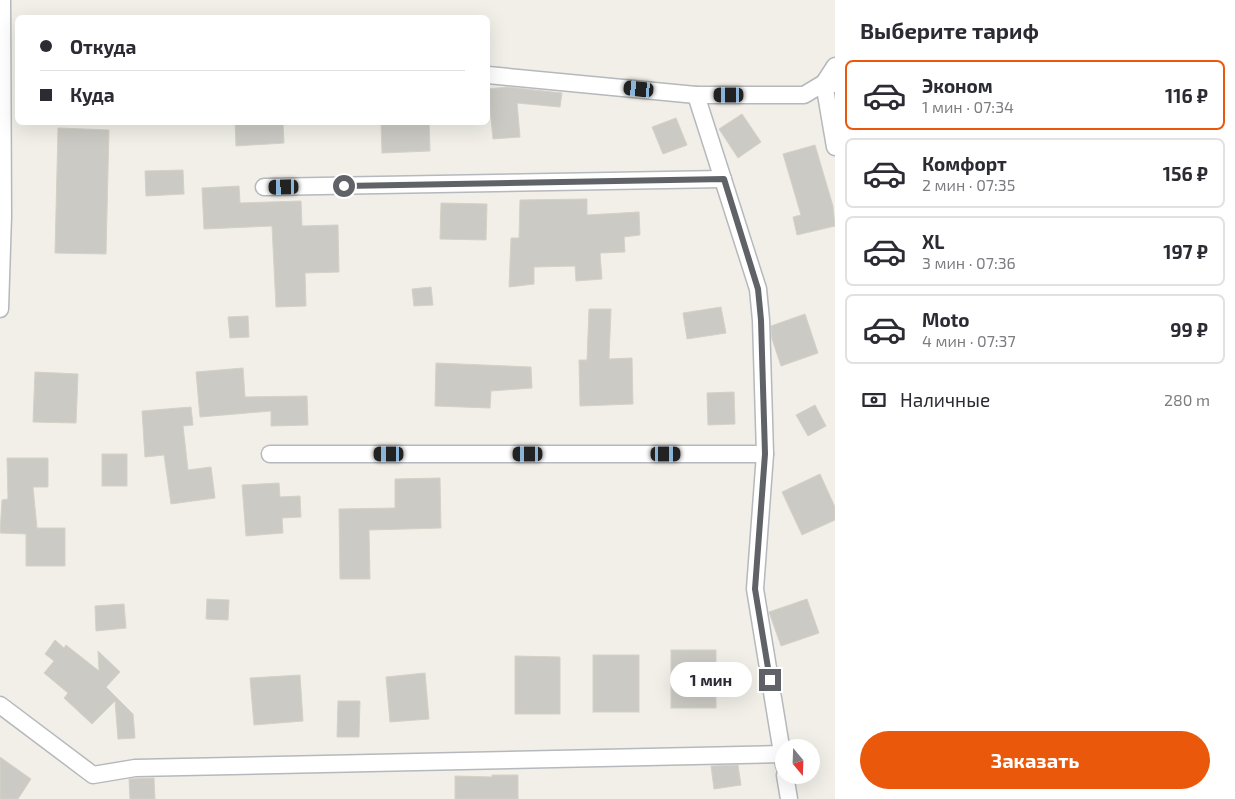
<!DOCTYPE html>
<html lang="ru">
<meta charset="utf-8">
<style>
:root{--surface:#fff;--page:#f7f7f7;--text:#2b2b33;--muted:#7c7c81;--line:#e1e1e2;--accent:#ea580c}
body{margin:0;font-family:"Exo 2",sans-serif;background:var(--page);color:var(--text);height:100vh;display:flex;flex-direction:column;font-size:19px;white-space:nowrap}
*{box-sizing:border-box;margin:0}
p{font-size:16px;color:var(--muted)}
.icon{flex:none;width:28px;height:28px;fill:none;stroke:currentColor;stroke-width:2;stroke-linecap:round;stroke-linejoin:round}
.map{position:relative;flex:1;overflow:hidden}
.details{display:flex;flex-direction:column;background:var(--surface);width:400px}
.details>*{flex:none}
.guide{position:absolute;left:15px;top:15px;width:475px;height:110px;border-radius:8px;box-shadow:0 5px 20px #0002;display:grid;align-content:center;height:110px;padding:0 25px;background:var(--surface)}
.needle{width:32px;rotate:161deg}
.fabs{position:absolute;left:775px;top:739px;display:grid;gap:10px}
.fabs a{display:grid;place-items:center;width:45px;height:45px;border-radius:50%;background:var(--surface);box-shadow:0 5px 20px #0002;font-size:25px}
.end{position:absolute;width:22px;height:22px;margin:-11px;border:6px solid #5f6368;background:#fff;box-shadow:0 0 0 2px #fff}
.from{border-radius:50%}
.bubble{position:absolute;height:35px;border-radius:18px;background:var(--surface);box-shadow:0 5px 20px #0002;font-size:16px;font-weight:700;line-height:35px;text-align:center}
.car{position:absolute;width:15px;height:30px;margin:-15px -8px;border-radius:6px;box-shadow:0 0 4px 1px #0007;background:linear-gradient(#222 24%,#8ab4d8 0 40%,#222 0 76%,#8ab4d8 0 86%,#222 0)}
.guide b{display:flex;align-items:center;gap:18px;height:48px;font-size:19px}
.guide b+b{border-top:1px solid var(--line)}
.guide i{width:12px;height:12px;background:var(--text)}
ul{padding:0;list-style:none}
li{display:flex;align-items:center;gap:15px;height:70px;margin:0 10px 8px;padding:0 15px;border:2px solid var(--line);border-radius:8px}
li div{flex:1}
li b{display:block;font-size:19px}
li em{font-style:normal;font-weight:700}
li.current{border-color:var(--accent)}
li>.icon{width:45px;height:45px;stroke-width:1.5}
h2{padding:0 25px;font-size:22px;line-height:60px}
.pay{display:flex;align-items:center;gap:12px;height:55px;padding:0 25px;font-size:19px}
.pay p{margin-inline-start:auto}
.action{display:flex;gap:10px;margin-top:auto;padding:10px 25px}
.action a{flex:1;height:58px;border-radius:30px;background:var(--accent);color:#fff;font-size:20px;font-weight:700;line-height:58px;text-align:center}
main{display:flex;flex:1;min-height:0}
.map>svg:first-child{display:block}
.building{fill:#cccac5;stroke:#d6d1c6}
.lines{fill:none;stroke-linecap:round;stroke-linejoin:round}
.street-casing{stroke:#b5b8bc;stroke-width:19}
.street{stroke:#fff;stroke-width:16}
.route{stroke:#5f6368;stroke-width:6}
</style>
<main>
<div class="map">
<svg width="835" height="799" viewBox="0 0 835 799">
<rect width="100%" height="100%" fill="#f1efe8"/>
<g class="building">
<path d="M507,87L562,93L560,107L517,103L520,137L493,139L488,89Z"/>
<path d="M742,114L761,142L738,158L719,129Z"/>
<path d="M676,118L687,145L663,154L652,127Z"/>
<path d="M235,122H283L284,143L236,146Z"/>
<path d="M381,122H429L430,151L382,153Z"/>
<path d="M58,128L109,130L106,254L55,253Z"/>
<path d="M815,145L833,206L835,226L797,235L793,217L801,215L783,154Z"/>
<path d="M183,170L184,194L146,196L145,171Z"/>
<path d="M239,186L240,203L301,201L302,226L338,225L339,272L305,273L306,306L276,307L272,226L204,229L202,188Z"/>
<path d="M587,199V215L639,212L640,235L624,237L625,252L600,253L602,279L576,281L575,266L534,267V284L509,287L511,238H519L520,200Z"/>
<path d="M441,203L487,204L486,240L440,239Z"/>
<path d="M431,287L433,305L414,306L412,289Z"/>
<path d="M721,307L726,333L687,339L683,313Z"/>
<path d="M589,309H611L609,359L632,358L633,404L580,406L579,360H587Z"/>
<path d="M805,314L818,353L781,366L772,339L771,326Z"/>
<path d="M248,316L249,337L230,338L228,317Z"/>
<path d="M436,363L531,367L532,388L491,391L490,408L435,406Z"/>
<path d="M243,368L245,397L307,396L308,425L271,426V411L200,417L196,372Z"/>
<path d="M35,372L78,374L76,423L33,422Z"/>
<path d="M734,392L735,424L708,425L707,393Z"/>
<path d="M815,405L826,426L808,436L796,415Z"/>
<path d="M191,407L193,425L183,426L188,470L211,467L215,498L171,504L164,455L145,457L142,411Z"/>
<rect x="102" y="454" width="25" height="32"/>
<path d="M7,458H48V487H33L37,528H65V566H26V534L0,533L2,500L8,499Z"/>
<path d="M820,474L835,507V520L802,535L782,492Z"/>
<path d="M440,478L441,528L369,530L370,579H340L339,509L395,508V479Z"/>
<path d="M279,483L280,497L300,496L301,517L282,518L283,533L246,536L242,485Z"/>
<path d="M207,599L229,600L228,620L206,619Z"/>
<path d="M807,599L819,633L781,646L769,612Z"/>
<path d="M124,604L126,628L96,631L95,606Z"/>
<path d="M55,640L64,648L66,645L99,671L98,651L120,672L106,687L133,714L135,738L118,739L115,701L92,724L64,698L68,693L44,673L54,661L45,654Z"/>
<rect x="671" y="650" width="45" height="58"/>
<rect x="593" y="655" width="46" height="57"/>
<path d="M515,656L560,657V714H515Z"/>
<path d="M425,673L429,719L390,722L386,677Z"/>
<path d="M300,675L303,721L254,725L250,678Z"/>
<path d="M338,701H360L359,737H337Z"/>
<path d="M0,757L31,779L18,799H0Z"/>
<path d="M738,765L741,785L714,789L711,766Z"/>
<path d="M492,775H518V799H455V776L492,777Z"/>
<path d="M154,778L155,799H130L129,779Z"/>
</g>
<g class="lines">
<defs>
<g id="street">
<path d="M835,66L824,83L835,147"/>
<path d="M488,75L696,95H804L824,83L835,84"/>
<path d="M696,95L758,289L761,320L765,454L755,589L784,765"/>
<path d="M264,187L723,179"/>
<path d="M0,309L3,216L2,0"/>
<path d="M270,454H765"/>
<path d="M0,705L93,775L135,768L782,754"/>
<path d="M785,775L789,799"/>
</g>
</defs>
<use href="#street" class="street-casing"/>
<use href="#street" class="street"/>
</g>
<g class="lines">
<path class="route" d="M344,186L724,179L758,289L761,320L765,454L755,589L770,680"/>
</g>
</svg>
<div class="fabs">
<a><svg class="needle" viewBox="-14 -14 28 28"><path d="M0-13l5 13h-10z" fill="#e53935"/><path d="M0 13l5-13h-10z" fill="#7c7c81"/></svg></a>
</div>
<i class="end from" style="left:344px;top:186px"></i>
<i class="end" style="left:770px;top:680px"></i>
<div class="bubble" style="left:670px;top:662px;width:82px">1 мин</div>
<i class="car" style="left:639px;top:89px;rotate:276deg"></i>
<i class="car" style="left:729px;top:95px;rotate:270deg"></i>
<i class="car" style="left:284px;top:187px;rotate:269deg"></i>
<i class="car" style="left:389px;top:454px;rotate:270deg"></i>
<i class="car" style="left:528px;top:454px;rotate:270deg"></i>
<i class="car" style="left:666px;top:454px;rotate:90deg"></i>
<div class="guide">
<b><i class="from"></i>Откуда</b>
<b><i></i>Куда</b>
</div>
</div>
<section class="details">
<h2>Выберите тариф</h2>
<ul>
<li class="current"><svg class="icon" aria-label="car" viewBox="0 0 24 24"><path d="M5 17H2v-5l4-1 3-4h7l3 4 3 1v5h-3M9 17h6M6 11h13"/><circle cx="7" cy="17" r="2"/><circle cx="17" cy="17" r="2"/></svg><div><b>Эконом</b><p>1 мин · 07:34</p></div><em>116 ₽</em></li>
<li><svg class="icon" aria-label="car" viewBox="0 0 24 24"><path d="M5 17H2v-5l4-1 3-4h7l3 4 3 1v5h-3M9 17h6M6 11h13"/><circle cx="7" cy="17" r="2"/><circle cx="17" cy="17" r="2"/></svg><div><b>Комфорт</b><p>2 мин · 07:35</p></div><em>156 ₽</em></li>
<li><svg class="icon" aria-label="car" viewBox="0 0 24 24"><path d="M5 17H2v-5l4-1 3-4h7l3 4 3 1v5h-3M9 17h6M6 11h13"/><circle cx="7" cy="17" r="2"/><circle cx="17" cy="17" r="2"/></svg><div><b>XL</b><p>3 мин · 07:36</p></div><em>197 ₽</em></li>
<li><svg class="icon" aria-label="car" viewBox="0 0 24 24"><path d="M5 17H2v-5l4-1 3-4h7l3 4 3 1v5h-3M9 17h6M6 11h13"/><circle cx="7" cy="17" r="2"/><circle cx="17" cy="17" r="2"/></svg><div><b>Moto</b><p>4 мин · 07:37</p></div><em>99 ₽</em></li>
</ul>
<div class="pay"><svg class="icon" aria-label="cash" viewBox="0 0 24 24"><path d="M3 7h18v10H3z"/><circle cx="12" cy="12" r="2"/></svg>Наличные<p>280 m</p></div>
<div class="action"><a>Заказать</a></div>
</section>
</main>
